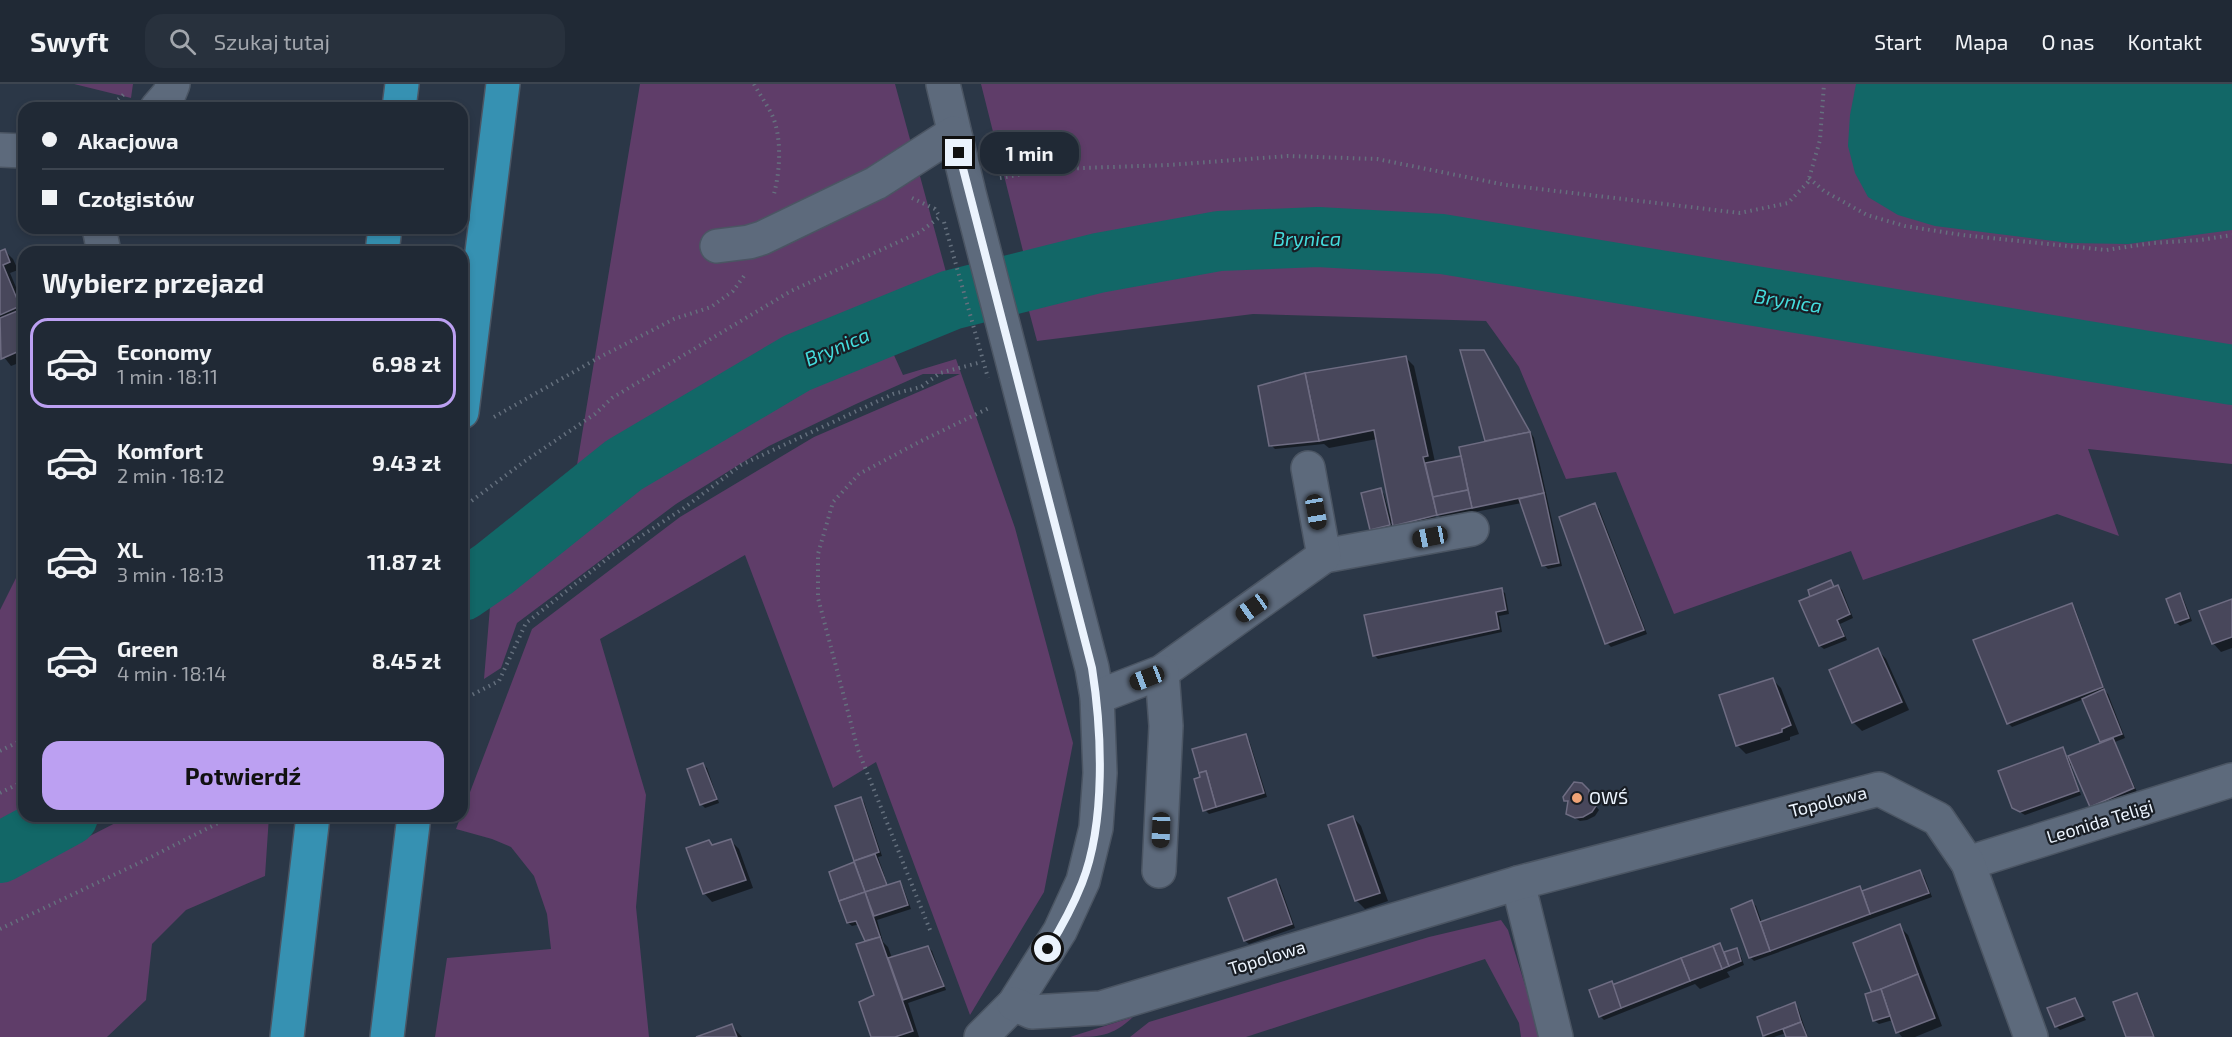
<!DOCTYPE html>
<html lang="pl">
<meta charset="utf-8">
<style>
:root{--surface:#202935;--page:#28313d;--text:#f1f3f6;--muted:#a2a6ad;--line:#3d4550;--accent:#bca0f2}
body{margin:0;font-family:"Exo 2",sans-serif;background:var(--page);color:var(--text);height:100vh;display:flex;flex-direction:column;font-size:22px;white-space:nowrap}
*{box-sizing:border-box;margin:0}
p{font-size:20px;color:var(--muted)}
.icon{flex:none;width:33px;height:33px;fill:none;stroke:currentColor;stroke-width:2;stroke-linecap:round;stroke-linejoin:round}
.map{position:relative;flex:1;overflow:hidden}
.side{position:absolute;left:18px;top:162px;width:450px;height:576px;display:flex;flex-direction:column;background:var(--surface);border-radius:18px;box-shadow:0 3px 9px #0003,0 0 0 2px var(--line)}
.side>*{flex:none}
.guide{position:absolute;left:18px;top:18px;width:450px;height:132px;border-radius:18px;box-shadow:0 3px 9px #0003,0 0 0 2px var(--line);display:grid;align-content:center;height:132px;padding:0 24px;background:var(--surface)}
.end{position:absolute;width:27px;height:27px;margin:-14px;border:8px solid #ebf3fd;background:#111;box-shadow:0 0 0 3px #111}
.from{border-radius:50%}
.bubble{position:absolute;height:42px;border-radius:18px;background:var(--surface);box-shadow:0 3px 9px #0003,0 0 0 2px var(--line);font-size:20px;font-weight:700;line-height:42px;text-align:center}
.car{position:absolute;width:18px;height:36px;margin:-18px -9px;border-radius:8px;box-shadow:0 0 4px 2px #0007;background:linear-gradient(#222 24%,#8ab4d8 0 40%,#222 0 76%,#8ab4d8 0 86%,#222 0)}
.guide b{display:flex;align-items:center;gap:21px;height:57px;font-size:22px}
.guide b+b{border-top:2px solid var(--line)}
.guide i{width:15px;height:15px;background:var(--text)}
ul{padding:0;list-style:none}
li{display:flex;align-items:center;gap:18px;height:90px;margin:0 12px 9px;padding:0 12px;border:3px solid transparent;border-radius:18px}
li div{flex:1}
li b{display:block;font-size:22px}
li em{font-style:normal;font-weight:700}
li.current{border-color:var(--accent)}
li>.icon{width:54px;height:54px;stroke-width:1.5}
h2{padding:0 24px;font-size:27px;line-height:72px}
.primary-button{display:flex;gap:12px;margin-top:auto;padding:12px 24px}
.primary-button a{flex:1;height:69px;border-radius:18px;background:var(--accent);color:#111;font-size:24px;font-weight:700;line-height:69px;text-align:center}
header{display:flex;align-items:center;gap:36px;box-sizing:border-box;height:84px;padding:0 30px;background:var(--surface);border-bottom:2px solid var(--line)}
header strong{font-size:28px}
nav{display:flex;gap:33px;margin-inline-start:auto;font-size:21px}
.search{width:420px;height:54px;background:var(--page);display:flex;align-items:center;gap:15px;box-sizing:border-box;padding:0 21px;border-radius:18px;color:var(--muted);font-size:22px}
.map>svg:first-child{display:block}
.green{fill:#5f3d69}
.water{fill:#126767}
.shadow{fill:#0007}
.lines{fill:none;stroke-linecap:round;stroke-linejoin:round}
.river{stroke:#126767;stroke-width:60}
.building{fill:#48475b;stroke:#6e6c82;stroke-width:1.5}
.minor-casing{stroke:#4b5563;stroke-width:36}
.highway-casing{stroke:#4b5563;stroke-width:36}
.path{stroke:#65707e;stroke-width:4;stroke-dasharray:1.5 4.5;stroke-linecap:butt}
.minor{stroke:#5d6a7c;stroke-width:33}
.highway{stroke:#3691b2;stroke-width:33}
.path-bridge{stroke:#65707e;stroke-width:4;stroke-dasharray:1.5 4.5;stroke-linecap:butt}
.route{stroke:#ebf3fd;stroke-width:8}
.poi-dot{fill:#efa376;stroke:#191e25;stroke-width:2}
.labels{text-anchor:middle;stroke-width:4.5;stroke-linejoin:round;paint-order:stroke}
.poi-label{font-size:18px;fill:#ebf3fd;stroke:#191e25;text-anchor:start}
.street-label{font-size:18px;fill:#ebf3fd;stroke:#191e25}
.water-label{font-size:20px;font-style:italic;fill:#44dbdc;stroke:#191e25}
</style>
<header>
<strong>Swyft</strong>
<div class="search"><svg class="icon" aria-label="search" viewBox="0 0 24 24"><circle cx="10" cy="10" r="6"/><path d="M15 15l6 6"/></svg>Szukaj tutaj</div>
<nav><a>Start</a><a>Mapa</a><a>O nas</a><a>Kontakt</a></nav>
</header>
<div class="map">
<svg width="2232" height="953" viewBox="0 0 2232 953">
<rect width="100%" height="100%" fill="#2b3747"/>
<g class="green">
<path d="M74,0H133L131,14Z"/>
<path d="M640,0H895L949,199L844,235L706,307L575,393Z"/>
<path d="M981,0H2232V276L1784,193L1389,139L1215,142L1027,183Z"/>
<path d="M1303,168L1435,175L2129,288L2232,307V380L2088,365L2119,452L2057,430L1863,496L1851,467L1674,530L1616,388L1566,395L1519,283L1486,237L1253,230L1037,257L1026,216Z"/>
<path d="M888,258L903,291L956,275L1015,444L1073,659L1044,808L970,931L876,678L833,704L745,471L600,555L646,711L636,823L649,953H435L447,874L551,865L547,830L534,792L511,763L492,755L456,745L532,545L680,433L814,353L960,290H923L856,320L769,362L676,420L517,539L501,584L484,595L492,499L633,397L768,316Z"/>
<path d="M24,478V732H38L0,752V526Z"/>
<path d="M129,732H269L265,792L186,826L152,860L146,916L107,953H0V798Z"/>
<path d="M1501,836L1508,846L1541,953H1521L1519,939L1485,875L1246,953H1130L1149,938L1429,853Z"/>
<path d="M1133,933C1112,953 1098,953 1070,953Z"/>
</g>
<path class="water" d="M1856,0H2232V146L2128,160L2069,159L1935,142L1898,131L1868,113L1855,89L1848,62L1850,31Z"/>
<g class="shadow">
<path d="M0,166L1,168L5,167L13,175L18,186L10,189L24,222V277L11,282L0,268Z"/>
<path d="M1462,267L1483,268L1487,272L1534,354L1562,482L1548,485L1544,481L1522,419L1443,434V436L1437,430H1433L1443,440L1403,449L1391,438L1393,444L1375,449L1371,445L1380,406L1384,410L1390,432L1392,431L1377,355L1329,364L1324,360L1275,365L1271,361L1406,274L1414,282L1435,378L1463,373L1487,358Z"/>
<path d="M1595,421L1599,425L1647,550L1611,563L1607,559Z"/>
<path d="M1831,498L1835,504L1838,502L1842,506L1853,534L1840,540L1847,556L1824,565L1820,562L1801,518L1812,514Z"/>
<path d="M1501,506L1505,509L1509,530L1499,532L1502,548L1378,575L1374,571Z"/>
<path d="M2179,510L2183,514L2192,537L2180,542L2176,538Z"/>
<path d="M2232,517V564L2221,568L2213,559Z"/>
<path d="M2071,520L2075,524L2105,607L2108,610L2125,654L2115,658L2137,708L2095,726L2091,722L2073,681L2071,682L2081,711L2025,731L2013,724L2062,665L2068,674L2102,659L2084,615L2012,643L2008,639Z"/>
<path d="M1878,566L1886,575L1909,626L1862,647L1853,638Z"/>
<path d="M1773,596L1781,604L1799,650L1790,653V656L1746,670L1738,662L1721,612Z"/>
<path d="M1245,652L1249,656L1267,713L1209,730L1205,726L1202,694Z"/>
<path d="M703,681L707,684L719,719L705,724L701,720Z"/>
<path d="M1581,700L1592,711V717L1599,726L1595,732L1587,736L1580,737L1568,730L1569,720L1566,716Z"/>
<path d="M860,714L864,718L882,772L878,773L888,802L899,799L903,803L911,825L877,836L883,858L888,863L892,874L928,863L932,867L946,906L908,919L919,953H873L876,912L868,858L860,840L852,842L848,839L830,789L856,779L837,723Z"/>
<path d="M1353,733L1361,742L1388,817L1365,825L1356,816Z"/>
<path d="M731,757L739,765L753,804L712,818L704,809L713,762Z"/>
<path d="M1920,788L1924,792L1932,813L1754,877L1750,873L1752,818L1756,822L1762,839L1860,803L1864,808Z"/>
<path d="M1276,797L1280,801L1295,844L1249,860L1245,857Z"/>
<path d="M1899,842L1908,851L1942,942L1915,953H1902L1898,948L1893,936L1879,940L1875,937L1867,911L1874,909Z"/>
<path d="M1720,860L1725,869L1736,866L1740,870L1744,881L1727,888L1730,893L1700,905L1695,900L1604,936L1600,932L1611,898L1614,901Z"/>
<path d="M2136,910L2140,914L2155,953H2128Z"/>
<path d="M2074,916L2086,936L2060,946L2056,942Z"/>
<path d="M1794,920L1798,924L1808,953H1787L1786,949L1774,953H1766L1764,951Z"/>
<path d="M732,942L742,953H701Z"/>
</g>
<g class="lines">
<g class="river">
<path d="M462,507L494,485L624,381L797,279L951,216L1098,179L1219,157L1318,153L1442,160L2232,291"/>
<path d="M0,769L68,732"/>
</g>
</g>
<g class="building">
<path d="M5,165L10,178L3,181L20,222L0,231V167Z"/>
<path d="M22,225L24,230V265L1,275L0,234Z"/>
<path d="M1460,266H1484L1530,348L1485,357Z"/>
<path d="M1406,272L1428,372L1423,373L1437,431L1393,442L1374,346L1319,357L1305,289Z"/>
<path d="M1305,289L1319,357L1269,362L1258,302Z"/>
<path d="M1530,348L1544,409L1472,424L1459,363Z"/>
<path d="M1461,372L1468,406L1433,413L1425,379Z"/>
<path d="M1381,404L1390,441L1370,446L1361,409Z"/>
<path d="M1468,406L1472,424L1437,431L1433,413Z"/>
<path d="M1544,409L1559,479L1542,482L1519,415Z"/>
<path d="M1595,419L1644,546L1605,560L1559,433Z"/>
<path d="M1831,496L1834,503L1810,513L1808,506Z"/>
<path d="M1838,501L1850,530L1837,536L1844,552L1819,562L1799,517Z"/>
<path d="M1502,504L1506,526L1496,528L1499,545L1373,572L1364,531Z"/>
<path d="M2180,509L2189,534L2175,539L2166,515Z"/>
<path d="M2232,515V553L2212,560L2199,527Z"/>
<path d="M2072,519L2103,603L2007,640L1973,556Z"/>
<path d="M1878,564L1902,618L1852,639L1829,586Z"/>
<path d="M1773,594L1791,641L1782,645V648L1736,662L1719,611Z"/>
<path d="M2104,605L2122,650L2100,658L2082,615Z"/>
<path d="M1246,650L1264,709L1216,723L1206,687L1199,689L1192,665Z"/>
<path d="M2113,654L2134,704L2090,723L2068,672Z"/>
<path d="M2063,663L2079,707L2020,728L2012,724L1998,687Z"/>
<path d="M703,679L717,715L700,721L687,685Z"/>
<path d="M1206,687L1216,723L1203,727L1194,695L1200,693L1199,689Z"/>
<path d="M1574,698L1582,699L1589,706V711L1596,722L1592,728L1583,733L1575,734L1566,730L1568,717H1564L1563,713Z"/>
<path d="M861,713L879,768L854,777L835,722Z"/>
<path d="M1353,732L1380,809L1355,817L1328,741Z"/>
<path d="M731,755L746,796L703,810L686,764L709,756L712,761Z"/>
<path d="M875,770L887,801L865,808L854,777Z"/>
<path d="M854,778L865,808L839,817L829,788Z"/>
<path d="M1920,786L1929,809L1870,830L1862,807Z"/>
<path d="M1276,795L1292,840L1244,857L1228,814Z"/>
<path d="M900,797L908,821L874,832L865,808Z"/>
<path d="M1860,802L1870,830L1770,867L1760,838Z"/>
<path d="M865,808L880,853L865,857L856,837L847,839L839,817Z"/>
<path d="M1752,816L1770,867L1749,874L1731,825Z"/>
<path d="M1900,840L1918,890L1872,909L1853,859Z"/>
<path d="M880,853L913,947L895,953H871L859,918L874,911L856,860Z"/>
<path d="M1720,859L1729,882L1722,885L1713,862Z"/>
<path d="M928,862L944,902L903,916L888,874Z"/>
<path d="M1713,862L1722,885L1690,897L1681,874Z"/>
<path d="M1737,864L1741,877L1729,882L1724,868Z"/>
<path d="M1681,874L1690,897L1621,924L1612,901Z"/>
<path d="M1918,890L1935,934L1896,949L1881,905Z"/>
<path d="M1612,897L1621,924L1599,933L1589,906Z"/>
<path d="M1881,905L1890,932L1873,937L1865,910Z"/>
<path d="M2137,909L2154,953H2126L2113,918Z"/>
<path d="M2075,914L2083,932L2055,943L2047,924Z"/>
<path d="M1795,918L1801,938L1763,952L1757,933Z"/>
<path d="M1801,938L1807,953H1786L1783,945Z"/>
<path d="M732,940L737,953H696Z"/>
</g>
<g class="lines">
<defs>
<g id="minor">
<path d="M943,0L969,109L1092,584L1097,613L1100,689L1096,744L1083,797L1060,847L1014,920L981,953"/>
<path d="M157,24L169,10L173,0"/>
<path d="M0,66L24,67"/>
<path d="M99,144L104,168"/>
<path d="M717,162L749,158L762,154L876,99L954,49"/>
<path d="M1324,472L1472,445"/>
<path d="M1097,613L1162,588L1324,472L1308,384"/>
<path d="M1968,779L2232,696"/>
<path d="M1159,787L1166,642L1162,588"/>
<path d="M1518,799L1556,953"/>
<path d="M1014,920L1032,928L1101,924L1518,799L1879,705L1938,735L1968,779L2031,953"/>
</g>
<g id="highway">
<path d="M399,24L402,0"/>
<path d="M382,168L385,144"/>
<path d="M462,328L503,0"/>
<path d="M287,953L313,732"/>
<path d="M387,953L414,732"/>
</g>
</defs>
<use href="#minor" class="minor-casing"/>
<use href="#highway" class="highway-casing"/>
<g class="path">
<path d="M754,0C760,11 768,22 773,33C782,56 780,87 774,110"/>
<path d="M102,24L119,15L126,8"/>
<path d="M1000,94L1054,85L1169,81L1288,72L1377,75L1506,101L1740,129L1788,119L1808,98L1820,56L1824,0"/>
<path d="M1809,94L1824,107L1867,131L1905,142L1962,151L2106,166L2153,159L2200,156L2232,151"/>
<path d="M912,114L935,125L938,130"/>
<path d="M494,333L600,273L674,235L711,223L733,207L744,192"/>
<path d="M462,424L525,377L595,330L612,314L791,207L920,148L941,132"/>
<path d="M462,616L499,597L526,539L612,471L684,424L741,381L893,310L921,303L940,289L978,279"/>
<path d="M0,667L24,655"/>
<path d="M0,709L24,697"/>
<path d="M0,845L141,778L232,732"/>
<path d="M930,846L858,666L818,514V470L833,418L859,390L921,357L991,323"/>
</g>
<use href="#minor" class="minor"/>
<use href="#highway" class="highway"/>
<path class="path-bridge" d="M944,138L988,294"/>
</g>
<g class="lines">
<path class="route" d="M959,69L1092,584C1102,647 1106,738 1082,799C1073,822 1061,844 1048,865"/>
</g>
<circle class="poi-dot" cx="1577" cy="714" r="6"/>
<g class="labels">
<g class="poi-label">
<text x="1589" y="720">OWŚ</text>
</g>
<g class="street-label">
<text transform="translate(1828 718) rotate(-14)" y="6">Topolowa</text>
<text transform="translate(2100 738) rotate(-17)" y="6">Leonida Teligi</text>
<text transform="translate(1267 874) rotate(-17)" y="6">Topolowa</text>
</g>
<g class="water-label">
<text x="1307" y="162">Brynica</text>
<text transform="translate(1788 217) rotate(9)" y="7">Brynica</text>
<text transform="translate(837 263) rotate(-23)" y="7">Brynica</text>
</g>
</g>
</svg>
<i class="end from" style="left:1048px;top:865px"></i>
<i class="end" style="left:959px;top:69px"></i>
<div class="bubble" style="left:980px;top:48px;width:99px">1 min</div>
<i class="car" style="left:1316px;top:428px;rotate:170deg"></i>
<i class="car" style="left:1430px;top:453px;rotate:259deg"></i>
<i class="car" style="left:1252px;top:524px;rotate:235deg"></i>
<i class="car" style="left:1147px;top:594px;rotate:249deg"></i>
<i class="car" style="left:1161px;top:746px;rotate:182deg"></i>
<div class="guide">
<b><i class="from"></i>Akacjowa</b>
<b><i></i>Czołgistów</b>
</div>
<section class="side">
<h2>Wybierz przejazd</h2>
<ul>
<li class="current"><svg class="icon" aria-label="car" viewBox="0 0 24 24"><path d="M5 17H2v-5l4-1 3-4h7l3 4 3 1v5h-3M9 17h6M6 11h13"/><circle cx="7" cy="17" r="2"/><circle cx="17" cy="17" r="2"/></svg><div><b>Economy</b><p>1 min · 18:11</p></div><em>6.98 zł</em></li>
<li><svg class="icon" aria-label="car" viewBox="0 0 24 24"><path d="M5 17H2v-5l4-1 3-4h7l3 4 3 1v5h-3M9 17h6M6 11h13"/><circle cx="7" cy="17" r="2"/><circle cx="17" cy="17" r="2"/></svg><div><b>Komfort</b><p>2 min · 18:12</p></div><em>9.43 zł</em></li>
<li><svg class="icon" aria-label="car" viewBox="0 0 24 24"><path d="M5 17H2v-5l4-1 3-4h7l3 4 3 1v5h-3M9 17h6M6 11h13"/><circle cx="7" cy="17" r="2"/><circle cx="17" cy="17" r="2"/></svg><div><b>XL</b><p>3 min · 18:13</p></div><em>11.87 zł</em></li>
<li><svg class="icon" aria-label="car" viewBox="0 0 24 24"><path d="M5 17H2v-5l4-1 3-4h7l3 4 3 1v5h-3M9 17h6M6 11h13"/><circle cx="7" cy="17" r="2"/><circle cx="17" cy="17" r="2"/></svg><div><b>Green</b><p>4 min · 18:14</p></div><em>8.45 zł</em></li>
</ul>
<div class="primary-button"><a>Potwierdź</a></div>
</section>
</div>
